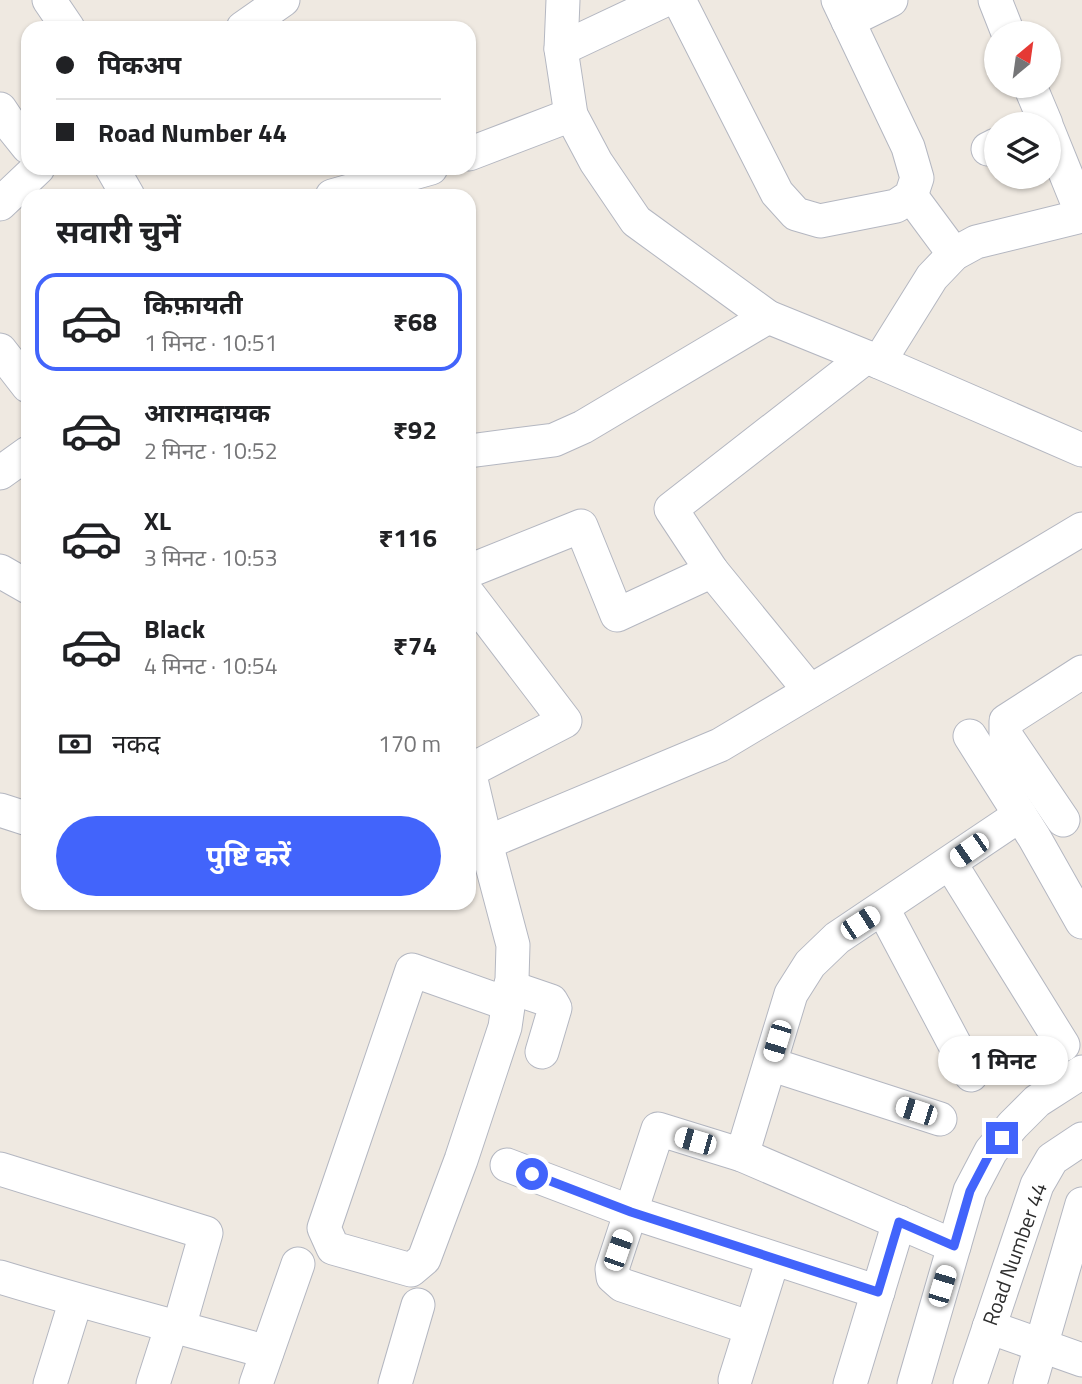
<!DOCTYPE html>
<html lang="hi">
<meta charset="utf-8">
<style>
:root{--surface:#fff;--page:#f6f6f6;--text:#202124;--muted:#757577;--line:#e0e0e0;--accent:#4264fb}
body{margin:0;font-family:"Titillium Web","Noto Sans Devanagari",sans-serif;background:var(--page);color:var(--text);height:100vh;display:flex;flex-direction:column;font-size:26px;white-space:nowrap}
*{box-sizing:border-box;margin:0}
p{font-size:23px;color:var(--muted)}
.icon{flex:none;width:38px;height:38px;fill:none;stroke:currentColor;stroke-width:2;stroke-linecap:round;stroke-linejoin:round}
.map{position:relative;flex:1;overflow:hidden}
.details{position:absolute;left:21px;top:189px;width:455px;height:721px;display:flex;flex-direction:column;background:var(--surface);border-radius:21px;box-shadow:0 2px 5px #0004}
.details>*{flex:none}
.guide{position:absolute;left:21px;top:21px;width:455px;height:154px;border-radius:21px;box-shadow:0 2px 5px #0004;display:grid;align-content:center;height:154px;padding:0 35px;background:var(--surface)}
.needle{width:46px;rotate:29deg}
.tools{position:absolute;left:984px;top:21px;display:grid;gap:14px}
.tools a{display:grid;place-items:center;width:77px;height:77px;border-radius:50%;background:var(--surface);box-shadow:0 2px 5px #0004;font-size:35px}
.end{position:absolute;width:32px;height:32px;margin:-16px;border:9px solid #4264fb;background:#fff;box-shadow:0 0 0 4px #fff}
.from{border-radius:50%}
.bubble{position:absolute;height:49px;border-radius:24px;background:var(--surface);box-shadow:0 2px 5px #0004;font-size:23px;font-weight:700;line-height:49px;text-align:center}
.car{position:absolute;width:21px;height:42px;margin:-21px -10px;border-radius:9px;box-shadow:0 0 5px 2px #0007;background:linear-gradient(#fff 24%,#345 0 40%,#fff 0 76%,#345 0 86%,#fff 0)}
.guide b{display:flex;align-items:center;gap:24px;height:66px;font-size:26px}
.guide b+b{border-top:2px solid var(--line)}
.guide i{width:18px;height:18px;background:var(--text)}
ul{padding:0;list-style:none}
li{display:flex;align-items:center;gap:21px;height:98px;margin:0 14px 10px;padding:0 21px;border:4px solid transparent;border-radius:21px}
li div{flex:1}
li b{display:block;font-size:26px}
li em{font-style:normal;font-weight:700}
li.on{border-color:var(--accent)}
li>.icon{width:63px;height:63px;stroke-width:1.5}
h2{padding:0 35px;font-size:32px;line-height:84px}
.pay{display:flex;align-items:center;gap:18px;height:77px;padding:0 35px;font-size:26px}
.pay p{margin-inline-start:auto}
.button{display:flex;gap:14px;margin-top:auto;padding:14px 35px}
.button a{flex:1;height:80px;border-radius:42px;background:var(--accent);color:#fff;font-size:28px;font-weight:700;line-height:80px;text-align:center}
.map>svg:first-child{display:block}
.lines{fill:none;stroke-linecap:round;stroke-linejoin:round}
.minor-casing{stroke:#b4b7c1;stroke-width:35}
.minor{stroke:#fff;stroke-width:33}
.route{stroke:#4264fb;stroke-width:9}
.labels{text-anchor:middle;stroke-width:5;stroke-linejoin:round;paint-order:stroke}
.street-label{font-size:21px;fill:#2e2e2e;stroke:#fff}
</style>
<div class="map">
<svg width="1082" height="1384" viewBox="0 0 1082 1384">
<rect width="100%" height="100%" fill="#efe9e1"/>
<g class="lines">
<defs>
<g id="minor">
<path d="M49,0L68,28"/>
<path d="M563,0L561,49L571,115L596,162L636,221L768,317L879,362L1082,450"/>
<path d="M679,0L777,193L796,214L820,221L896,206L911,196L917,178L908,147L838,0"/>
<path d="M995,0L1008,33"/>
<path d="M848,21L891,0"/>
<path d="M243,28L283,0"/>
<path d="M561,49L665,0"/>
<path d="M1030,86L1046,124"/>
<path d="M0,109L12,127L28,147"/>
<path d="M1048,130L1082,214"/>
<path d="M988,149L996,145"/>
<path d="M469,154L571,115"/>
<path d="M112,168L128,196"/>
<path d="M332,196L431,168"/>
<path d="M911,196L954,254"/>
<path d="M0,204L38,168"/>
<path d="M0,350L28,386"/>
<path d="M879,362L932,277L954,254L976,242L1082,216"/>
<path d="M469,451L554,440L583,427L768,317"/>
<path d="M0,473L28,453"/>
<path d="M0,571L28,587"/>
<path d="M469,571L581,526L617,615L712,571"/>
<path d="M469,595L565,721L469,771L486,843L513,945L512,979L505,1027L461,1160L424,1259L411,1270L333,1248L324,1228L412,970L508,1004"/>
<path d="M810,691L712,571L671,509L866,357"/>
<path d="M970,736L1034,837L1082,922"/>
<path d="M0,810L28,819"/>
<path d="M1063,820L1006,736V721L1082,672"/>
<path d="M469,850L720,745L1082,529"/>
<path d="M950,863L1063,1045"/>
<path d="M883,909L971,1075"/>
<path d="M510,987L551,1001L555,1008L542,1052"/>
<path d="M770,1064L940,1119"/>
<path d="M742,1155L791,994L810,964L837,938L1020,815"/>
<path d="M507,1165L631,1212L878,1292"/>
<path d="M0,1169L206,1233L179,1327"/>
<path d="M0,1277C88,1304 178,1327 267,1352"/>
<path d="M989,1327L1082,1360"/>
<path d="M751,1328L622,1285L613,1277L612,1269L658,1129L742,1155L954,1246"/>
<path d="M735,1380L773,1259"/>
<path d="M50,1384L76,1300"/>
<path d="M153,1384L172,1325"/>
<path d="M256,1384L298,1264"/>
<path d="M395,1384L418,1305"/>
<path d="M850,1384L899,1222"/>
<path d="M914,1384L970,1191L991,1151L1013,1125L1037,1101L1082,1072"/>
<path d="M970,1384L1037,1185L1052,1159L1082,1139"/>
<path d="M1030,1384L1082,1204"/>
</g>
</defs>
<use href="#minor" class="minor-casing"/>
<use href="#minor" class="minor"/>
</g>
<g class="lines">
<path class="route" d="M532,1174L631,1212L878,1292L899,1222L954,1246L970,1191L991,1151L1002,1138"/>
</g>
<g class="labels">
<g class="street-label">
<text transform="translate(1015 1254) rotate(-70)" y="7">Road Number 44</text>
</g>
</g>
</svg>
<div class="tools">
<a><svg class="needle" viewBox="-14 -14 28 28"><path d="M0-13l5 13h-10z" fill="#e53935"/><path d="M0 13l5-13h-10z" fill="#757577"/></svg></a>
<a><svg class="icon" aria-label="layers" viewBox="0 0 24 24"><path d="M12 4l9 5-9 5-9-5zM3 14l9 5 9-5"/></svg></a>
</div>
<i class="end from" style="left:532px;top:1174px"></i>
<i class="end" style="left:1002px;top:1138px"></i>
<div class="bubble" style="left:938px;top:1036px;width:130px">1 मिनट</div>
<i class="car" style="left:969px;top:850px;rotate:235deg"></i>
<i class="car" style="left:860px;top:923px;rotate:57deg"></i>
<i class="car" style="left:777px;top:1041px;rotate:197deg"></i>
<i class="car" style="left:916px;top:1111px;rotate:288deg"></i>
<i class="car" style="left:695px;top:1141px;rotate:286deg"></i>
<i class="car" style="left:618px;top:1250px;rotate:19deg"></i>
<i class="car" style="left:942px;top:1286px;rotate:17deg"></i>
<div class="guide">
<b><i class="from"></i>पिकअप</b>
<b><i></i>Road Number 44</b>
</div>
<section class="details">
<h2>सवारी चुनें</h2>
<ul>
<li class="on"><svg class="icon" aria-label="car" viewBox="0 0 24 24"><path d="M5 17H2v-5l4-1 3-4h7l3 4 3 1v5h-3M9 17h6M6 11h13"/><circle cx="7" cy="17" r="2"/><circle cx="17" cy="17" r="2"/></svg><div><b>किफ़ायती</b><p>1 मिनट · 10:51</p></div><em>₹68</em></li>
<li><svg class="icon" aria-label="car" viewBox="0 0 24 24"><path d="M5 17H2v-5l4-1 3-4h7l3 4 3 1v5h-3M9 17h6M6 11h13"/><circle cx="7" cy="17" r="2"/><circle cx="17" cy="17" r="2"/></svg><div><b>आरामदायक</b><p>2 मिनट · 10:52</p></div><em>₹92</em></li>
<li><svg class="icon" aria-label="car" viewBox="0 0 24 24"><path d="M5 17H2v-5l4-1 3-4h7l3 4 3 1v5h-3M9 17h6M6 11h13"/><circle cx="7" cy="17" r="2"/><circle cx="17" cy="17" r="2"/></svg><div><b>XL</b><p>3 मिनट · 10:53</p></div><em>₹116</em></li>
<li><svg class="icon" aria-label="car" viewBox="0 0 24 24"><path d="M5 17H2v-5l4-1 3-4h7l3 4 3 1v5h-3M9 17h6M6 11h13"/><circle cx="7" cy="17" r="2"/><circle cx="17" cy="17" r="2"/></svg><div><b>Black</b><p>4 मिनट · 10:54</p></div><em>₹74</em></li>
</ul>
<div class="pay"><svg class="icon" aria-label="cash" viewBox="0 0 24 24"><path d="M3 7h18v10H3z"/><circle cx="12" cy="12" r="2"/></svg>नकद<p>170 m</p></div>
<div class="button"><a>पुष्टि करें</a></div>
</section>
</div>
